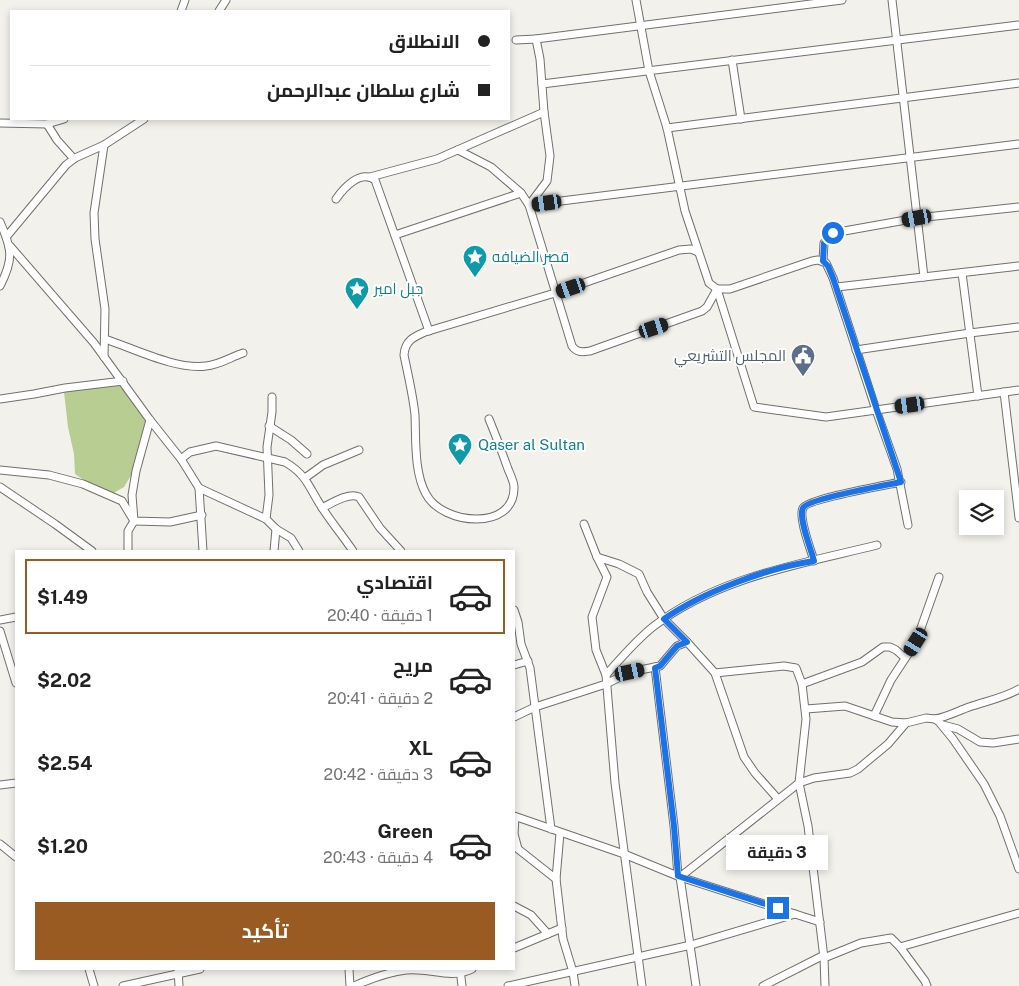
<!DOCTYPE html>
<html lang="ar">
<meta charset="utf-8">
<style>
:root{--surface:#fff;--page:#f2f2f2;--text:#222;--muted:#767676;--line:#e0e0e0;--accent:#9a5b22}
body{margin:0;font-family:"Public Sans",Cairo,sans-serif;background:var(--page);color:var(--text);direction:rtl;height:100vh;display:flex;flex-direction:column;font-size:19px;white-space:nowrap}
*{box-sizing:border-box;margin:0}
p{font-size:16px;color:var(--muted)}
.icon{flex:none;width:28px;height:28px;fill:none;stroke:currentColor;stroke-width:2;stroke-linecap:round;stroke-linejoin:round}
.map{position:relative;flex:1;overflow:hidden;direction:ltr}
.sheet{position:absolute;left:15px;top:550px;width:500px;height:420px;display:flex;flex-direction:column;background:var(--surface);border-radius:0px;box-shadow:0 2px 8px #0003;direction:rtl}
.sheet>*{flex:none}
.guide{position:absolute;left:10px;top:10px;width:500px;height:110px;border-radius:0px;box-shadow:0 2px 8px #0003;direction:rtl;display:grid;align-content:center;height:110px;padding:0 20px;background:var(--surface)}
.fabs{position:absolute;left:959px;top:490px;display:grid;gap:10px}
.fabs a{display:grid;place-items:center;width:45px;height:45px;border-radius:0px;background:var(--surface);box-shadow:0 2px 8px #0003;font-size:25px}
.end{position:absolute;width:22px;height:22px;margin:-11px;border:6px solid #1a73e8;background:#fff;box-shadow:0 0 0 2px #fff}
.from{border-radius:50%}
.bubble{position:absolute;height:35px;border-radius:0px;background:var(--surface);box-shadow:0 2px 8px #0003;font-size:16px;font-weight:700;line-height:35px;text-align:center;direction:rtl}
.car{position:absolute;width:15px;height:30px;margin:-15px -8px;border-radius:6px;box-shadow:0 0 4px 1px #0007;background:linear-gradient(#222 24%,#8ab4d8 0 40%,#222 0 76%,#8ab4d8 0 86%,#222 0)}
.guide b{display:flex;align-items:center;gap:18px;height:48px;font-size:19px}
.guide b+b{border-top:1px solid var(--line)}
.guide i{width:12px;height:12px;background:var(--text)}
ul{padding:9px 0 0;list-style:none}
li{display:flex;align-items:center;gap:15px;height:75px;margin:0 10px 8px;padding:0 10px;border:2px solid transparent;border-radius:0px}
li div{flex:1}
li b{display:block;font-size:19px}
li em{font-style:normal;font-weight:700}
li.active{border-color:var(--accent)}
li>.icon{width:45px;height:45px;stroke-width:1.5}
.button{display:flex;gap:10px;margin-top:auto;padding:10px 20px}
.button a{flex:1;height:58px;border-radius:0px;background:var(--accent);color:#fff;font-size:20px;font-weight:700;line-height:58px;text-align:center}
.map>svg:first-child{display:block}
.green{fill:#b8cd92}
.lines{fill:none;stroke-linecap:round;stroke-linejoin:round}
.street-casing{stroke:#71706a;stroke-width:9}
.street{stroke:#fff;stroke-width:7}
.route{stroke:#1a73e8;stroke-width:6}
.labels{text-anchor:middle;stroke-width:4;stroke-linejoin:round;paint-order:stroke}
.culture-label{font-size:15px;fill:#0d838f;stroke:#fffffc;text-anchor:start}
.service-label{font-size:15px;fill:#4e5e75;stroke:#fffffc;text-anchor:end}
</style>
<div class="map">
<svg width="1019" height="986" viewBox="0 0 1019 986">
<rect width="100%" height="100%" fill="#f2f1eb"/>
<path class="green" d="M121,384L148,422L133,472L124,487L112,494L91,485L75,474L74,454L68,427L64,392Z"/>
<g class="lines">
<defs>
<g id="street">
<path d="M636,0L649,71L667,128L685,211L709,283L717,289L754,407L826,417L1019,390"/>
<path d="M892,0L924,277"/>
<path d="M181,11L185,0"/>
<path d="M219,11L226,0"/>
<path d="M536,39L842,0"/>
<path d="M516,40L536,39L540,59L544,112L550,156L547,181L529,205L572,346C577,353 582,352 590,351L702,311L707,307L717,289"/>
<path d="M732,60L741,119"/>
<path d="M542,84L1019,25"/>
<path d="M0,123L47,124L64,119"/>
<path d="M47,124L57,140L74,159"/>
<path d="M667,128L1019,83"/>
<path d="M104,145L94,213L95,239L105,309L104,357"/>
<path d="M458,150L491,167L521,193"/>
<path d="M370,177L437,159L544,112"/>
<path d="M336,199C343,189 360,169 375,180L429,331"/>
<path d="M0,222C12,249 14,259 0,286"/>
<path d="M395,235L521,193L529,205L1019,144"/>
<path d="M7,236L66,165L75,158L104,145L144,119"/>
<path d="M10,246L94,343L150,420L181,459L199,488L203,551"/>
<path d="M823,261L824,243L833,233L917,218L1019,207"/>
<path d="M962,273L978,396"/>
<path d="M837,287L1019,266"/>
<path d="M717,289H730L812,261L818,260L826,263L833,278L876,410L897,469L908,525"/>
<path d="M105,339C135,349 176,370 206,366C219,365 231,357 243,353"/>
<path d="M856,350L970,333L1019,327"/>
<path d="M1004,392L1019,518"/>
<path d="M0,399L34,394L65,388L123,381"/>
<path d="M489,419C496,436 502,452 508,469C510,474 514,482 514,487C515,532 442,525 426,494C414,473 416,439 415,415C413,395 408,375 404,355C405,341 413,337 425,332L555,293L679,250L691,249L698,252"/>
<path d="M269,426L291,440L307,454"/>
<path d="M181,459L190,452L216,446L285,462C307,475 308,486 321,506C331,522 343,536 353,551"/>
<path d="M0,470L49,475L83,484L122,501L134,521L170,522L202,515"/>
<path d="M305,478L323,465L359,450"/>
<path d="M0,487L55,524L92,551"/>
<path d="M199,488L266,519L276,529L291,538L299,551"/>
<path d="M322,508C332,503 349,492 359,497L380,528L401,551"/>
<path d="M266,519L269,495L267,447L272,412V397"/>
<path d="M584,524L597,557L619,564L639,574L647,592L664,619L687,642"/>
<path d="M128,551V531L134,521L132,495L136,471L150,420"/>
<path d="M274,551L276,529"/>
<path d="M597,557L607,577L592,617L596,650L606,675L615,783L642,986"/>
<path d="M814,561C811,550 798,517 803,508C807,499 887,485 901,482"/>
<path d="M514,610L518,622L521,644L530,668L551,829"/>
<path d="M0,620L16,617"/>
<path d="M0,631L16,683"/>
<path d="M514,665L528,661"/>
<path d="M655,667L674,826L678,876"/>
<path d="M715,673L744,757L755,773L778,799"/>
<path d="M606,675C621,658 636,640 654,626C718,577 801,564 877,545"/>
<path d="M802,684L862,662L883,647H890L896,650L905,658"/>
<path d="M806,709L845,706L892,722L906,723L926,718L935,719L939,722L953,739L984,784L1000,816L1019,869"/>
<path d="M874,716L891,680L916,642L939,577"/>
<path d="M514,717L535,707L606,684L630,672L660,666L677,646L687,642L715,673L784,666L796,668L802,684L806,719L799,783L808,826L824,958"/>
<path d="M935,719C947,717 958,711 969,707C986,701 1004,698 1019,689"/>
<path d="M943,725L958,729L980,742L993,743L1019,739"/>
<path d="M0,785L16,783"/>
<path d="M514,816L624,854L680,877L820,922"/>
<path d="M515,817L514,834L518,849L556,879"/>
<path d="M560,833L556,879L563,939L573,972L575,986"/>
<path d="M0,844L16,857"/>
<path d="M514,906L531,915L548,934"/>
<path d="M900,947L925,981L927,986"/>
<path d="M514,948L562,928"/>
<path d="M89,969L94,986"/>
<path d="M178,969L179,986"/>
<path d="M349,969L350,986"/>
<path d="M460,969L462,986"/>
<path d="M123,986L200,969"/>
<path d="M354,986C370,979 388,972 406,970C430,967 449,980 472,969"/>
<path d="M508,986L691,945L795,914"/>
<path d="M696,986L680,877L799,783L814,778L850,773L858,769L888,744L906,723"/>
<path d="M763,986L824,955"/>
<path d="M825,986L824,958L861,943L891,938L900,947L1019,913"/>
</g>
</defs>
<use href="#street" class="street-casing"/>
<use href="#street" class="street"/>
</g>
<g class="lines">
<path class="route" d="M778,908L678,876L674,826L655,668L660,666L677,646L687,642L664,619C703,592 767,568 814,561C811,549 798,517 803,508C807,499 887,485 901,482L833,278L828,266L823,261L824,243L833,233"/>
</g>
<defs>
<symbol id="sight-pin" viewBox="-11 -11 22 30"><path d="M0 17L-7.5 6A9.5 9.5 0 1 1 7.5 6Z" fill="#0f9aa8" stroke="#fffffc"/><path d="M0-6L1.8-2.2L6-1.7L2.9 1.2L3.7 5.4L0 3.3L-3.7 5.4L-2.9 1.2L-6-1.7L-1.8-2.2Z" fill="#fff"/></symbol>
<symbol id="civic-pin" viewBox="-11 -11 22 30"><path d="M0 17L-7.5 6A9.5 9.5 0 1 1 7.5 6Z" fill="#5c6f8a" stroke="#fffffc"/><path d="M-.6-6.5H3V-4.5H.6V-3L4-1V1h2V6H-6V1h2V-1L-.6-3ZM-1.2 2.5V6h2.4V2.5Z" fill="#fff"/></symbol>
</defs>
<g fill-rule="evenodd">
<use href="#sight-pin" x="461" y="243" width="28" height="38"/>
<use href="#sight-pin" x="343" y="275" width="28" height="38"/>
<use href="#civic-pin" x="789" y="342" width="28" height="38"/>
<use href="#sight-pin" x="446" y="431" width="28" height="38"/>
</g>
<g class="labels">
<g class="culture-label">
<text x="492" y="262">قصر الضيافه</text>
<text x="374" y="294">جبل امير</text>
<text x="478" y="450">Qaser al Sultan</text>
</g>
<g class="service-label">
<text x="786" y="361">المجلس التشريعي</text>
</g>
</g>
</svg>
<div class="fabs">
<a><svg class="icon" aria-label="layers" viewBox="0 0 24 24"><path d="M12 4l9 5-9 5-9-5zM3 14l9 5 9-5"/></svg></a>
</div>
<i class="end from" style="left:833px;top:233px"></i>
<i class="end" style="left:778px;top:908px"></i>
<div class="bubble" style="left:726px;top:835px;width:102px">3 دقيقة</div>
<i class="car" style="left:547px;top:203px;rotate:262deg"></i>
<i class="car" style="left:917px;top:218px;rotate:260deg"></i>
<i class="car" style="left:571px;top:288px;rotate:251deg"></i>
<i class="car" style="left:654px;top:328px;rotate:72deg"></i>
<i class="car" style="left:910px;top:405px;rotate:262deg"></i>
<i class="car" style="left:916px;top:642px;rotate:212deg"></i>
<i class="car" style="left:630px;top:672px;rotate:78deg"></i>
<div class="guide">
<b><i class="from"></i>الانطلاق</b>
<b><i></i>شارع سلطان عبدالرحمن</b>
</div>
<section class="sheet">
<ul>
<li class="active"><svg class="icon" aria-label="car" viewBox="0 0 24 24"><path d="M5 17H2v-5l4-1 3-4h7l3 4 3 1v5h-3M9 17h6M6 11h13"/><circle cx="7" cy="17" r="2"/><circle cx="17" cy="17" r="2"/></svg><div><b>اقتصادي</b><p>1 دقيقة · 20:40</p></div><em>$1.49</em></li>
<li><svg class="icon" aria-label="car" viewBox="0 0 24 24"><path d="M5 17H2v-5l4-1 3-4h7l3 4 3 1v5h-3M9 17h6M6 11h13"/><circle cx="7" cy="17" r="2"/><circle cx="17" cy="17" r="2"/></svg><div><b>مريح</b><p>2 دقيقة · 20:41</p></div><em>$2.02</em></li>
<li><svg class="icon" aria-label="car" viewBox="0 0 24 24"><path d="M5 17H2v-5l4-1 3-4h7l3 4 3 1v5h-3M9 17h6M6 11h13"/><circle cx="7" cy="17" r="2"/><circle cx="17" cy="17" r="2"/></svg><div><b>XL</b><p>3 دقيقة · 20:42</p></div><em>$2.54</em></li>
<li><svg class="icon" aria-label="car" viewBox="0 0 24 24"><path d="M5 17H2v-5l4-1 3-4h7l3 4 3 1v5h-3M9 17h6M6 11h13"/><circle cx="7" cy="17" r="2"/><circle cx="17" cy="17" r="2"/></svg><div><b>Green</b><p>4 دقيقة · 20:43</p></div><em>$1.20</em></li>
</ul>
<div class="button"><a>تأكيد</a></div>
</section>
</div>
